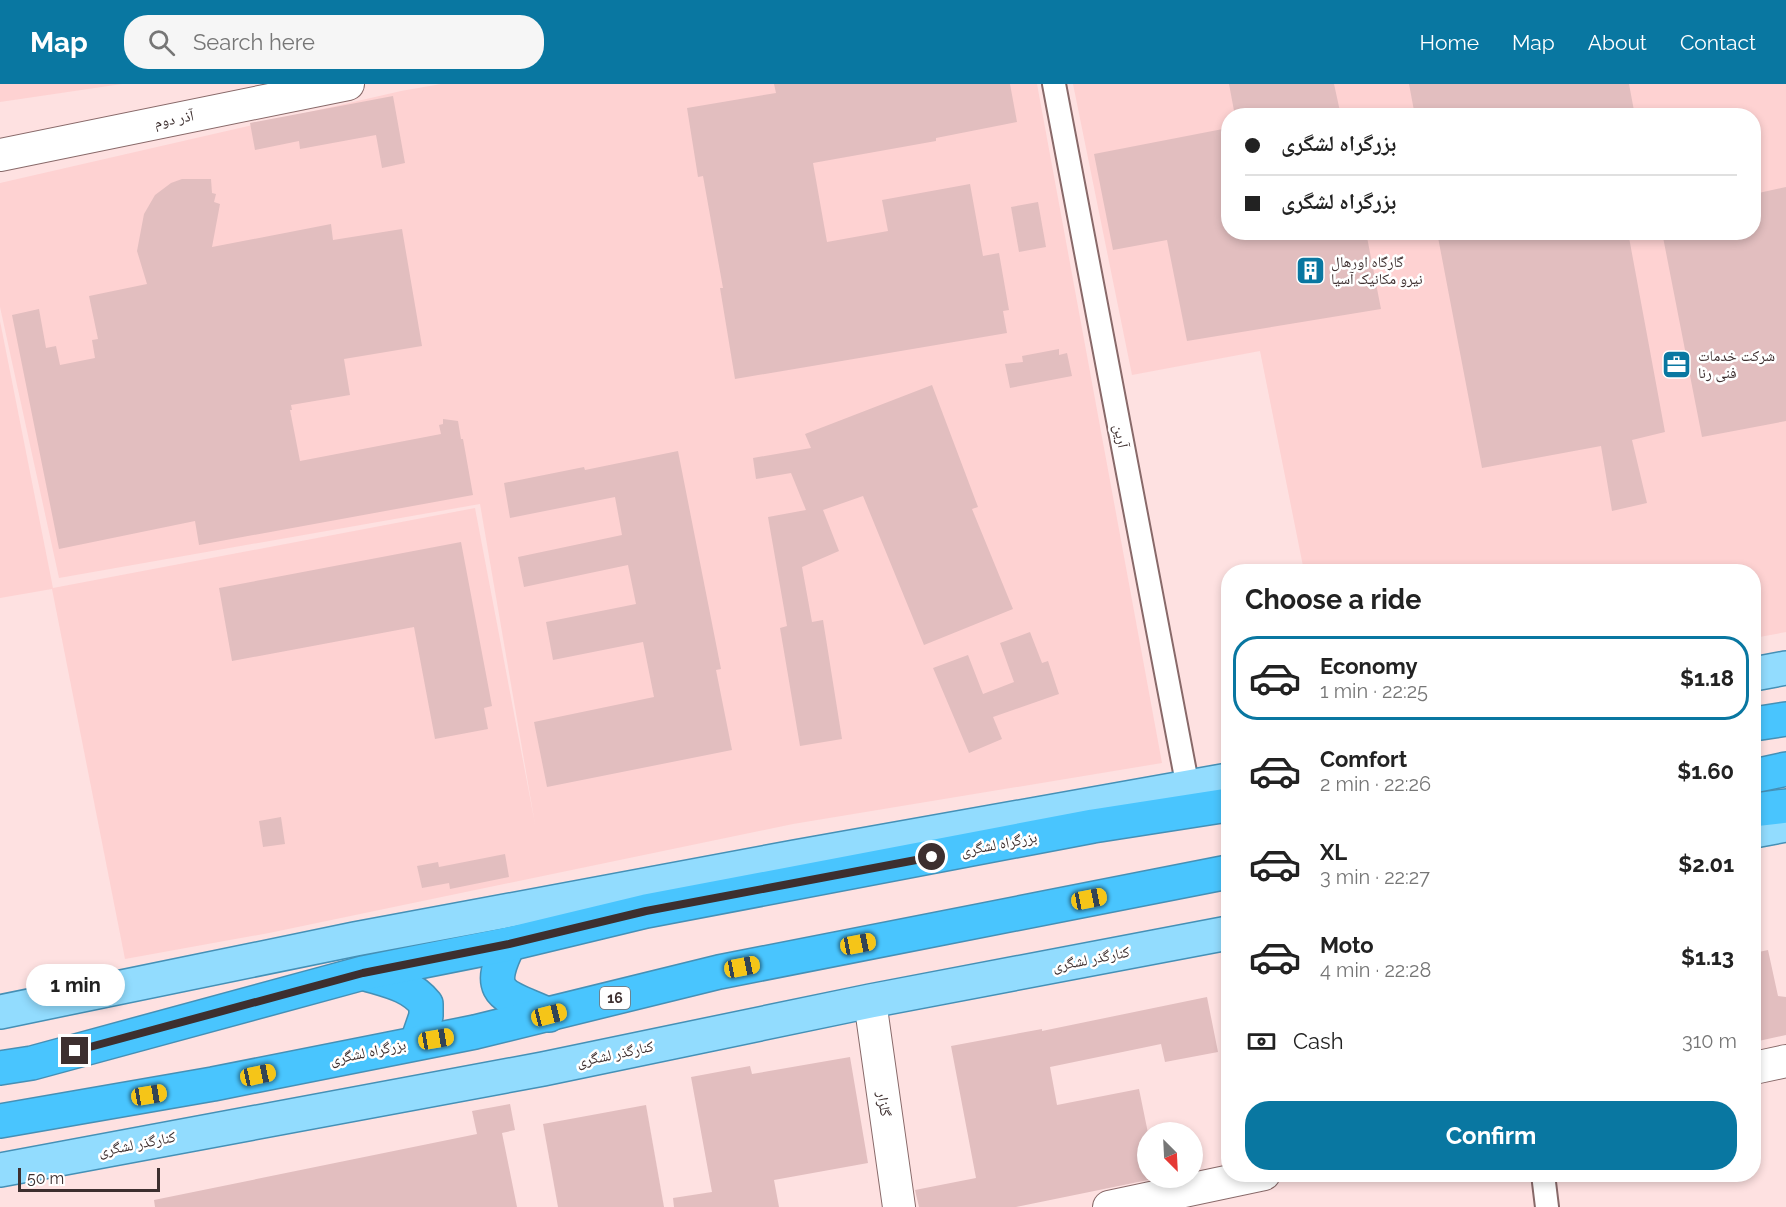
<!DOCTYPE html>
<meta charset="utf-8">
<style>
:root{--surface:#fff;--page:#f6f6f6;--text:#222;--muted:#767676;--line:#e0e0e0;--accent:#0977a1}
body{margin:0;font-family:Raleway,"Noto Naskh Arabic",sans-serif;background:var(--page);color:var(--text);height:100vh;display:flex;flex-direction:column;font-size:22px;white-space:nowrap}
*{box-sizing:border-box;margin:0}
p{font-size:20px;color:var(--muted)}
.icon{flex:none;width:33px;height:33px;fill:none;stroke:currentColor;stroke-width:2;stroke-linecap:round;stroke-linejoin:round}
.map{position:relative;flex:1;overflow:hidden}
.sheet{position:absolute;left:1221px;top:480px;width:540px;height:618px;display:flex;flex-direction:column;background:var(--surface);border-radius:24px;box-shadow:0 3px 9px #0003}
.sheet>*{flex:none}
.banner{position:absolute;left:1221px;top:24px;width:540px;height:132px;border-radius:24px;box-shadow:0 3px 9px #0003;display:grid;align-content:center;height:132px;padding:0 24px;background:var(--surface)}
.needle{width:39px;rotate:156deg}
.tools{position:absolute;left:1137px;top:1038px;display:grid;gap:12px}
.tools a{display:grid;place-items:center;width:66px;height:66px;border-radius:50%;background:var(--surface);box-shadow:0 3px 9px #0003;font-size:30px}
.scale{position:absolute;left:18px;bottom:15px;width:142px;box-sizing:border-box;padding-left:6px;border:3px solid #3d2f2f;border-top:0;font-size:16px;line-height:21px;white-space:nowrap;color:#3d2f2f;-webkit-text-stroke:4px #fff;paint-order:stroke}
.end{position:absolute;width:27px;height:27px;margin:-14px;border:8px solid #3d2f2f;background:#fff;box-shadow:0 0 0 3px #fff}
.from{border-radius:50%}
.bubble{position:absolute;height:42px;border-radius:21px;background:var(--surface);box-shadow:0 3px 9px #0003;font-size:20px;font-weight:700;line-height:42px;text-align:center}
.car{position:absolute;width:18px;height:36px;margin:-18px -9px;border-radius:8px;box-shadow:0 0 4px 2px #0007;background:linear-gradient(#f5c518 24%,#345 0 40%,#f5c518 0 76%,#345 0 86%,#f5c518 0)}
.banner b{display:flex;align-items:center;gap:21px;height:57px;font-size:22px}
.banner b+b{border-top:2px solid var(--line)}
.banner i{width:15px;height:15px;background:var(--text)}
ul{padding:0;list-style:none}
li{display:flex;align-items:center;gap:18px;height:84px;margin:0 12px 9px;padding:0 12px;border:3px solid transparent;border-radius:24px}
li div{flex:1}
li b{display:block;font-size:22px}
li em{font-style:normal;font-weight:700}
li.active{border-color:var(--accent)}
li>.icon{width:54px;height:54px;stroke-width:1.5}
h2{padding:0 24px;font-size:27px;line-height:72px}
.pay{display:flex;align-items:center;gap:15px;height:66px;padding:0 24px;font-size:22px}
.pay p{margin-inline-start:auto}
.cta{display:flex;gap:12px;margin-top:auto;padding:12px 24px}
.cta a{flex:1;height:69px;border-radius:24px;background:var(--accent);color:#fff;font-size:24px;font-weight:700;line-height:69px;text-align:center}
header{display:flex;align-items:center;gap:36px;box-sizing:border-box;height:84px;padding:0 30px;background:var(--accent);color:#fff}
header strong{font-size:28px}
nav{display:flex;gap:33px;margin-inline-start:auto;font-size:21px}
.search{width:420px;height:54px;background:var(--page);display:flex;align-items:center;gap:15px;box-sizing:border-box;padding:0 21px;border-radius:24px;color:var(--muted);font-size:22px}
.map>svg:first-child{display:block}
.built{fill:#fed2d2;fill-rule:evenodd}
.building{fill:#e2bebf}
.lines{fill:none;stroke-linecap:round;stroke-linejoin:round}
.street-casing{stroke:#886969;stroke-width:26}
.secondary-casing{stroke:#886969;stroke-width:34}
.primary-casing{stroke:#4590b6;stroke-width:36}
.highway-casing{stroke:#4590b6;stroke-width:36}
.street{stroke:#fff;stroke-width:22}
.secondary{stroke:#fff;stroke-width:32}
.primary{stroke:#92dcfe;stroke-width:33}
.highway{stroke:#49c5fe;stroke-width:33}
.route{stroke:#3d2f2f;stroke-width:8}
.labels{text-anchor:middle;stroke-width:5;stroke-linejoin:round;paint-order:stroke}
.shield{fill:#fff;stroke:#776d6d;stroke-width:1.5}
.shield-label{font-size:14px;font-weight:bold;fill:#3d2f2f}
.street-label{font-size:15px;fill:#3d2f2f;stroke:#fff}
.poi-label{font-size:15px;fill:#3d2f2f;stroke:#fff;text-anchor:start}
</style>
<header>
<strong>Map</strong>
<div class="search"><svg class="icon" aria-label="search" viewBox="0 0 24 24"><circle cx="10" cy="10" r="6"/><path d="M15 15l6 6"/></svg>Search here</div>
<nav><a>Home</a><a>Map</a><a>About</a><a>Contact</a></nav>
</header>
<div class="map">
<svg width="1786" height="1123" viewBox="0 0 1786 1123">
<rect width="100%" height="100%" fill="#fee1e1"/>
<g class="built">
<path d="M0,0H122L0,18Z"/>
<path d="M441,0H1037L1162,679L793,740L269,849L125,875L52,505L0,514V237L53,504L475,424L535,740L480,420L59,494L0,223V99L401,7Z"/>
<path d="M1073,0H1786V548L1754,554V488L1304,487L1260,267L1132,291ZM1228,32H1754V148H1228Z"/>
</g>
<g class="building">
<path d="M774,0H1010L1017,38L936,54V57L813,79L827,158L888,147L882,116L970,100L983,172L999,169L1009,226L1003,227L1007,249L735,295L720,204H723L703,92L698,93L687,24L776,9Z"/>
<path d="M1229,0H1334L1341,32H1235Z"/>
<path d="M1409,0H1629L1635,32H1415Z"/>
<path d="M393,12L405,79L382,84L376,51L300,65L299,57L255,66L250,39Z"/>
<path d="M1228,44V148H1366L1381,225L1187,257L1167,156L1113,166L1094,70Z"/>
<path d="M182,95H211L212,109L216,110L214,118L220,120L212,163L331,140L333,156L402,145L422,262L344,275L350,311L291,321L292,326H290L300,377L441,350L439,341L443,340V335L458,337L461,355H463L473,411L199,461L195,437L59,465L12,231L39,225L46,264L56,262L60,281L95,274L92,256L98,255L89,212L147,200L137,167L144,130L155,111L171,99Z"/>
<path d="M1786,103V337L1702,353L1662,148H1754V110Z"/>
<path d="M1038,118L1046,163L1019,168L1011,123Z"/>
<path d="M1437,148H1628L1665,348L1632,356L1647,419L1612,427L1601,362L1482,384Z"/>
<path d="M1059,265V271L1067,269L1072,292L1010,304L1005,280L1023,278L1022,272Z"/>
<path d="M932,301L978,423L972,425L1013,525L924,561L863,412L823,426L839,467L802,483L812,538L823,536L842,655L800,662L780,544L787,542L768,433L806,426L791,389L756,395L753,374L811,364L805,350Z"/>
<path d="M678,367L721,585L716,586L732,666L547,703L534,638L654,613L643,558L553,576L546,538L636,520L628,481L524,503L518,473L622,451L615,413L510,434L504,399L584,383L585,386Z"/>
<path d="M461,458L492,622L484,624L488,645L435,655L414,543L232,577L219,504Z"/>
<path d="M1030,548L1042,579L1048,577L1059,610L993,633L1002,655L969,669L933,584L968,571L983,610L1014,598L1000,559Z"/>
<path d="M281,733L285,760L263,763L259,737Z"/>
<path d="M505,770L509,793L450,805L449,799L422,804L417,782L438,778L439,783Z"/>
<path d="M1768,866L1778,912L1786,913V951L1754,958V869Z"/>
<path d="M1207,913L1218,968L1165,978L1161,960L1050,983L1057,1021L1139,1005L1148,1049V1096L1016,1123H919L915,1106L976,1094L951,962L1042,945V947Z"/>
<path d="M850,973L868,1079L774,1096L779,1123H674L673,1114L712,1108L691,993L750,982L752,990Z"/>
<path d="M510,1020L515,1046L502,1049L517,1123H155L154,1116L477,1050L472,1027Z"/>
<path d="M646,1021L664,1123H558L543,1040Z"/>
</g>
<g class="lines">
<defs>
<g id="street">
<path d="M1054,0L1188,704"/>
<path d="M1543,1090L1547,1123"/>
</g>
<g id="secondary">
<path d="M0,71L348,0"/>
<path d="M870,917L899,1123"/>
<path d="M1754,984L1786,977"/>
<path d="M1109,1123L1264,1090"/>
</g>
<g id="primary">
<path d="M1754,590L1786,584"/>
<path d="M1754,747L1786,741"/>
<path d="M0,928L355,855L795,773L1228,696"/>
<path d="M0,1086L543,985L870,917L1228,849"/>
</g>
<g id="highway">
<path d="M1754,640L1786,635"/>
<path d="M1754,692L1786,685"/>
<path d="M1754,726L1786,722"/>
<path d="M509,860C482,913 506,911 549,931"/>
<path d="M366,890C389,897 411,901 426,920V932L417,958"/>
<path d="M0,984L32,979L363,889L509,860L646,827L1093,742L1228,721"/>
<path d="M0,1037L213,1000L475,948L719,888L1228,788"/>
</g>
</defs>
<use href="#street" class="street-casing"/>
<use href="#secondary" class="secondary-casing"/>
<use href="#primary" class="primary-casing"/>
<use href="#highway" class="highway-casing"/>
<use href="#street" class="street"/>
<use href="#secondary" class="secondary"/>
<use href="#primary" class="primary"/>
<use href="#highway" class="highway"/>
</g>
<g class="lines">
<path class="route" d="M75,967L363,889L509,860L646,827L932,773"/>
</g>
<defs>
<symbol id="building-square" viewBox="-11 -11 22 22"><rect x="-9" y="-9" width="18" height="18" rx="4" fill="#0977a1" stroke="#fff"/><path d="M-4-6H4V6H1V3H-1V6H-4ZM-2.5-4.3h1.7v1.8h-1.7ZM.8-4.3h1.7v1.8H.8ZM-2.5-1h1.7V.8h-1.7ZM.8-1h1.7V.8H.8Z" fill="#fff"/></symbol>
<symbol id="office-square" viewBox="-11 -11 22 22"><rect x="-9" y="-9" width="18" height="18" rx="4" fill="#0977a1" stroke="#fff"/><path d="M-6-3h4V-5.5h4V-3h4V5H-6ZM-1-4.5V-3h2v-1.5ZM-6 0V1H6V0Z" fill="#fff"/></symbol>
</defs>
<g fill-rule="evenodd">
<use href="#building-square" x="1294" y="170" width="33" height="33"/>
<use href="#office-square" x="1660" y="264" width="33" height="33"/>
</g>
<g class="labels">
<rect class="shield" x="600" y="903" width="30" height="22" rx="4.5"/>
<g class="shield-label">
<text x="615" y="919">16</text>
</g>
<g class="street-label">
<text transform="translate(174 35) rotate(-11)" y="5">آذر دوم</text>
<text transform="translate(1121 352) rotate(79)" y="5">آرین</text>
<text transform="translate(999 760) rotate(-11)" y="5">بزرگراه لشگری</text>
<text transform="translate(1091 875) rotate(-11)" y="5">کنارگذر لشگری</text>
<text transform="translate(368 968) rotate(-12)" y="5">بزرگراه لشگری</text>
<text transform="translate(615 970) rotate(-12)" y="5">کنارگذر لشگری</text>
<text transform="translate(884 1020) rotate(82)" y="5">گلزار</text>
<text transform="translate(137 1060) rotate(-11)" y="5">کنارگذر لشگری</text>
</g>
<g class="poi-label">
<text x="1331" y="183">گارگاه اورهال<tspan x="1331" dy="17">نیرو مکانیک آسیا</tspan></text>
<text x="1698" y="277">شرکت خدمات<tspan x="1698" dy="17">فنی رنا</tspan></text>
</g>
</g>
</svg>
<div class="tools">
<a><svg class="needle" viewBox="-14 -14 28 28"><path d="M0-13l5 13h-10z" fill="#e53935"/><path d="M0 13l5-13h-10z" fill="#767676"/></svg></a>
</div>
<div class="scale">50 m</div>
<i class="end from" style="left:932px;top:773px"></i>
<i class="end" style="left:75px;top:967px"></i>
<div class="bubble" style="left:26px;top:880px;width:99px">1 min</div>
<i class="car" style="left:1089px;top:815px;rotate:79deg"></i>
<i class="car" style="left:858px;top:860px;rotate:79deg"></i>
<i class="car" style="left:742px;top:883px;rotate:79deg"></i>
<i class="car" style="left:549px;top:931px;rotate:76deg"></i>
<i class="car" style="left:436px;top:955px;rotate:80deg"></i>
<i class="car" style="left:258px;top:991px;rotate:78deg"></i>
<i class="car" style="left:149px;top:1011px;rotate:80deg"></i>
<div class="banner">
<b><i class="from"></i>بزرگراه لشگری</b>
<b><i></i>بزرگراه لشگری</b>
</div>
<section class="sheet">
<h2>Choose a ride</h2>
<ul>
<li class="active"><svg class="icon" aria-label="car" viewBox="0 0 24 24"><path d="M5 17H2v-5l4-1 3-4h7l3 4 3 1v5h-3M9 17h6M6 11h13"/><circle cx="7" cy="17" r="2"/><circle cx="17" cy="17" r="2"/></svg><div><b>Economy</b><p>1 min · 22:25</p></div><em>$1.18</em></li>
<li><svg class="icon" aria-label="car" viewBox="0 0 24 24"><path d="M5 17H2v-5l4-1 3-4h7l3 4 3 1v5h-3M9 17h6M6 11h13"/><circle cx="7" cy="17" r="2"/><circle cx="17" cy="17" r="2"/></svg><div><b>Comfort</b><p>2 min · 22:26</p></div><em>$1.60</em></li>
<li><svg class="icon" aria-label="car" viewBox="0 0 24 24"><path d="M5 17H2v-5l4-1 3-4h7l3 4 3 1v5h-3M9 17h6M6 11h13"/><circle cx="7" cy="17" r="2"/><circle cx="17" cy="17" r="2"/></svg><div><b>XL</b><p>3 min · 22:27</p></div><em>$2.01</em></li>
<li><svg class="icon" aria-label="car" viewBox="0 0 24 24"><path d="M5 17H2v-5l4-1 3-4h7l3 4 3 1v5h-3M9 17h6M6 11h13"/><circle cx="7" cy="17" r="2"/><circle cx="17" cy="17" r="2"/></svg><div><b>Moto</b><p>4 min · 22:28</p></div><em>$1.13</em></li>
</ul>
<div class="pay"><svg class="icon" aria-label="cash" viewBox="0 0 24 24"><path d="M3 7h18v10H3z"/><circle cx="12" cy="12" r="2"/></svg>Cash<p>310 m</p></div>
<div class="cta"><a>Confirm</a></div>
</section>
</div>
